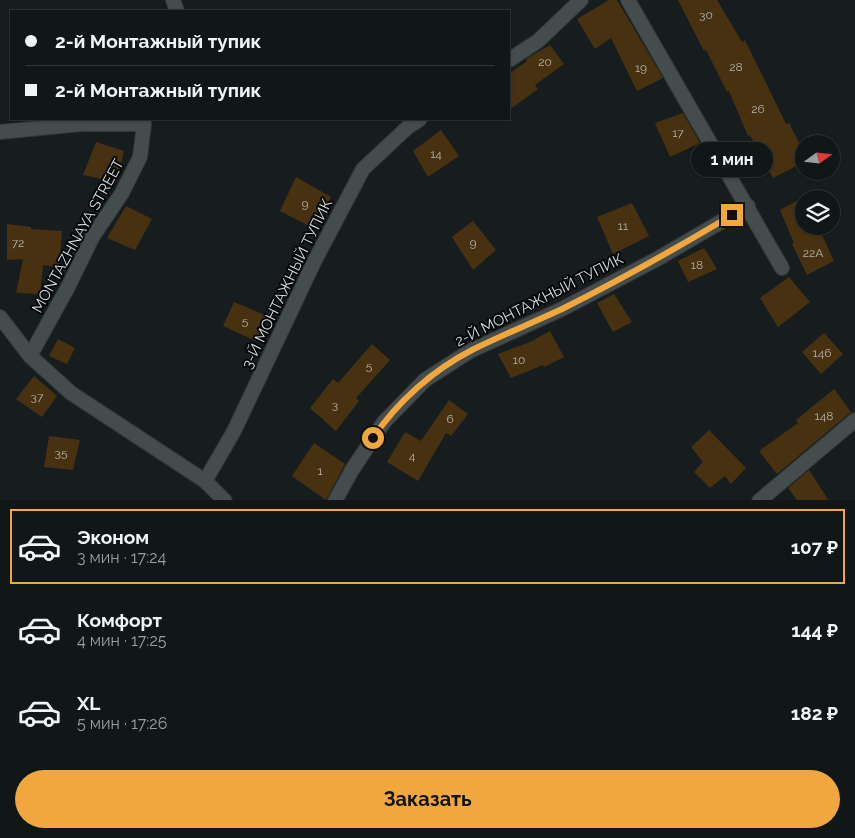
<!DOCTYPE html>
<html lang="ru">
<meta charset="utf-8">
<style>
:root{--surface:#111617;--page:#1a1f20;--text:#f1f3f6;--muted:#9c9fa1;--line:#303536;--accent:#f0a73e}
body{margin:0;font-family:Raleway,sans-serif;background:var(--page);color:var(--text);height:100vh;display:flex;flex-direction:column;font-size:19px;white-space:nowrap}
*{box-sizing:border-box;margin:0}
p{font-size:16px;color:var(--muted)}
.icon{flex:none;width:28px;height:28px;fill:none;stroke:currentColor;stroke-width:2;stroke-linecap:round;stroke-linejoin:round}
.map{position:relative;height:500px;overflow:hidden}
.drawer{display:flex;flex-direction:column;background:var(--surface);flex:1}
.drawer>*{flex:none}
.guide{position:absolute;left:10px;top:10px;width:500px;height:110px;border-radius:0px;box-shadow:0 1px 4px #0004,0 0 0 1px var(--line);display:grid;align-content:center;height:110px;padding:0 15px;background:var(--surface)}
.needle{width:32px;rotate:75deg}
.tools{position:absolute;left:795px;top:135px;display:grid;gap:10px}
.tools a{display:grid;place-items:center;width:45px;height:45px;border-radius:50%;background:var(--surface);box-shadow:0 1px 4px #0004,0 0 0 1px var(--line);font-size:25px}
.end{position:absolute;width:22px;height:22px;margin:-11px;border:6px solid #f0a73e;background:#111;box-shadow:0 0 0 2px #111}
.from{border-radius:50%}
.bubble{position:absolute;height:35px;border-radius:18px;background:var(--surface);box-shadow:0 1px 4px #0004,0 0 0 1px var(--line);font-size:16px;font-weight:700;line-height:35px;text-align:center}
.guide b{display:flex;align-items:center;gap:18px;height:48px;font-size:19px}
.guide b+b{border-top:1px solid var(--line)}
.guide i{width:12px;height:12px;background:var(--text)}
ul{padding:9px 0 0;list-style:none}
li{display:flex;align-items:center;gap:15px;height:75px;margin:0 10px 8px;padding:0 5px;border:2px solid transparent;border-radius:0px}
li div{flex:1}
li b{display:block;font-size:19px}
li em{font-style:normal;font-weight:700}
li.on{border-color:var(--accent)}
li>.icon{width:45px;height:45px;stroke-width:1.5}
.button{display:flex;gap:10px;margin-top:auto;padding:10px 15px}
.button a{flex:1;height:58px;border-radius:30px;background:var(--accent);color:#111;font-size:20px;font-weight:700;line-height:58px;text-align:center}
.map>svg:first-child{display:block}
.building{fill:#483111}
.lines{fill:none;stroke-linecap:round;stroke-linejoin:round}
.minor-casing{stroke:#323738;stroke-width:16}
.minor{stroke:#444c4e;stroke-width:14}
.route{stroke:#f0a73e;stroke-width:6}
.labels{text-anchor:middle;stroke-width:4;stroke-linejoin:round;paint-order:stroke}
.number-label{font-size:12px;fill:#b4b2ab}
.street-label{font-size:15px;fill:#d8ddde;stroke:#050708}
</style>
<div class="map">
<svg width="855" height="501" viewBox="0 0 855 501">
<rect width="100%" height="100%" fill="#171d1f"/>
<g class="building">
<path d="M609,0H617L663,78L637,91L611,38L595,49L577,19Z"/>
<path d="M678,0H717L742,42L745,40L786,124L789,123L804,152V162L773,178L750,135L748,136L729,91L727,92L706,50L704,51Z"/>
<path d="M550,45L564,64L535,85L538,89L509,110V74L527,61L526,59Z"/>
<path d="M683,113L700,143L670,157L655,123Z"/>
<path d="M441,130L459,156L428,177L413,151Z"/>
<path d="M96,142L124,151L117,182L83,175Z"/>
<path d="M296,177L331,197L313,228L280,211Z"/>
<path d="M804,197V226H818L834,261L807,275L792,244L794,243L780,210Z"/>
<path d="M632,203L649,236L613,254L597,217Z"/>
<path d="M126,206L152,219L135,250L107,238Z"/>
<path d="M473,221L496,250L473,270L452,237Z"/>
<path d="M7,224L31,227V229L62,231L59,267L43,265L40,294L16,293L23,259L7,260Z"/>
<path d="M704,248L717,269L688,282L678,261Z"/>
<path d="M789,277L810,302L778,327L760,298Z"/>
<path d="M614,294L632,322L613,332L597,303Z"/>
<path d="M234,302L267,316L256,341L223,326Z"/>
<path d="M550,331L564,357L544,367L543,365L511,378L498,354L530,342Z"/>
<path d="M824,333L843,354L821,374L802,352Z"/>
<path d="M58,339L75,348L67,364L49,356Z"/>
<path d="M372,344L390,360L356,398L359,401L336,431L310,408L333,379L338,383Z"/>
<path d="M34,376L57,396L42,417L16,399Z"/>
<path d="M834,389L851,412L777,474L759,451L798,423L796,420Z"/>
<path d="M449,400L468,414L451,436L446,433L418,481L387,462L405,432L421,441Z"/>
<path d="M709,430L746,468L731,484L725,476L710,488L694,472L703,462L691,447Z"/>
<path d="M49,436L80,440L73,470L44,467Z"/>
<path d="M314,443L345,464L326,500L292,476Z"/>
<path d="M809,470L829,501H798L788,488Z"/>
</g>
<g class="lines">
<defs>
<g id="minor">
<path d="M173,0L177,11"/>
<path d="M628,0L782,268"/>
<path d="M509,60L538,41L581,0"/>
<path d="M0,132L81,124H144L140,157L122,193L93,236L68,287L30,356"/>
<path d="M0,317L30,356L71,393L205,481L225,501"/>
<path d="M205,481L234,431L315,260L363,169L408,127L420,119"/>
<path d="M335,501L352,470L384,422L425,380L470,351L562,309L657,259L748,206"/>
<path d="M759,501L855,420"/>
</g>
</defs>
<use href="#minor" class="minor-casing"/>
<use href="#minor" class="minor"/>
</g>
<g class="lines">
<path class="route" d="M373,438C397,402 433,370 472,350C502,335 532,323 562,309C620,280 677,248 732,215"/>
</g>
<g class="labels">
<g class="number-label">
<text x="706" y="19">30</text>
<text x="545" y="66">20</text>
<text x="736" y="71">28</text>
<text x="641" y="72">19</text>
<text x="758" y="113">26</text>
<text x="678" y="137">17</text>
<text x="436" y="158">14</text>
<text x="305" y="208">9</text>
<text x="623" y="230">11</text>
<text x="18" y="247">72</text>
<text x="473" y="247">9</text>
<text x="813" y="257">22А</text>
<text x="697" y="269">18</text>
<text x="245" y="325">5</text>
<text x="822" y="357">146</text>
<text x="519" y="364">10</text>
<text x="369" y="370">5</text>
<text x="37" y="401">37</text>
<text x="335" y="409">3</text>
<text x="824" y="420">148</text>
<text x="450" y="423">6</text>
<text x="61" y="457">35</text>
<text x="412" y="460">4</text>
<text x="320" y="475">1</text>
</g>
<g class="street-label">
<text transform="translate(78 236) rotate(-61)" y="5">MONTAZHNAYA STREET</text>
<text transform="translate(287 284) rotate(-64)" y="5">3-Й МОНТАЖНЫЙ ТУПИК</text>
<text transform="translate(539 300) rotate(-27)" y="5">2-Й МОНТАЖНЫЙ ТУПИК</text>
</g>
</g>
</svg>
<div class="tools">
<a><svg class="needle" viewBox="-14 -14 28 28"><path d="M0-13l5 13h-10z" fill="#e53935"/><path d="M0 13l5-13h-10z" fill="#9c9fa1"/></svg></a>
<a><svg class="icon" aria-label="layers" viewBox="0 0 24 24"><path d="M12 4l9 5-9 5-9-5zM3 14l9 5 9-5"/></svg></a>
</div>
<i class="end from" style="left:373px;top:438px"></i>
<i class="end" style="left:732px;top:215px"></i>
<div class="bubble" style="left:691px;top:142px;width:82px">1 мин</div>
<div class="guide">
<b><i class="from"></i>2-й Монтажный тупик</b>
<b><i></i>2-й Монтажный тупик</b>
</div>
</div>
<section class="drawer">
<ul>
<li class="on"><svg class="icon" aria-label="car" viewBox="0 0 24 24"><path d="M5 17H2v-5l4-1 3-4h7l3 4 3 1v5h-3M9 17h6M6 11h13"/><circle cx="7" cy="17" r="2"/><circle cx="17" cy="17" r="2"/></svg><div><b>Эконом</b><p>3 мин · 17:24</p></div><em>107 ₽</em></li>
<li><svg class="icon" aria-label="car" viewBox="0 0 24 24"><path d="M5 17H2v-5l4-1 3-4h7l3 4 3 1v5h-3M9 17h6M6 11h13"/><circle cx="7" cy="17" r="2"/><circle cx="17" cy="17" r="2"/></svg><div><b>Комфорт</b><p>4 мин · 17:25</p></div><em>144 ₽</em></li>
<li><svg class="icon" aria-label="car" viewBox="0 0 24 24"><path d="M5 17H2v-5l4-1 3-4h7l3 4 3 1v5h-3M9 17h6M6 11h13"/><circle cx="7" cy="17" r="2"/><circle cx="17" cy="17" r="2"/></svg><div><b>XL</b><p>5 мин · 17:26</p></div><em>182 ₽</em></li>
</ul>
<div class="button"><a>Заказать</a></div>
</section>
